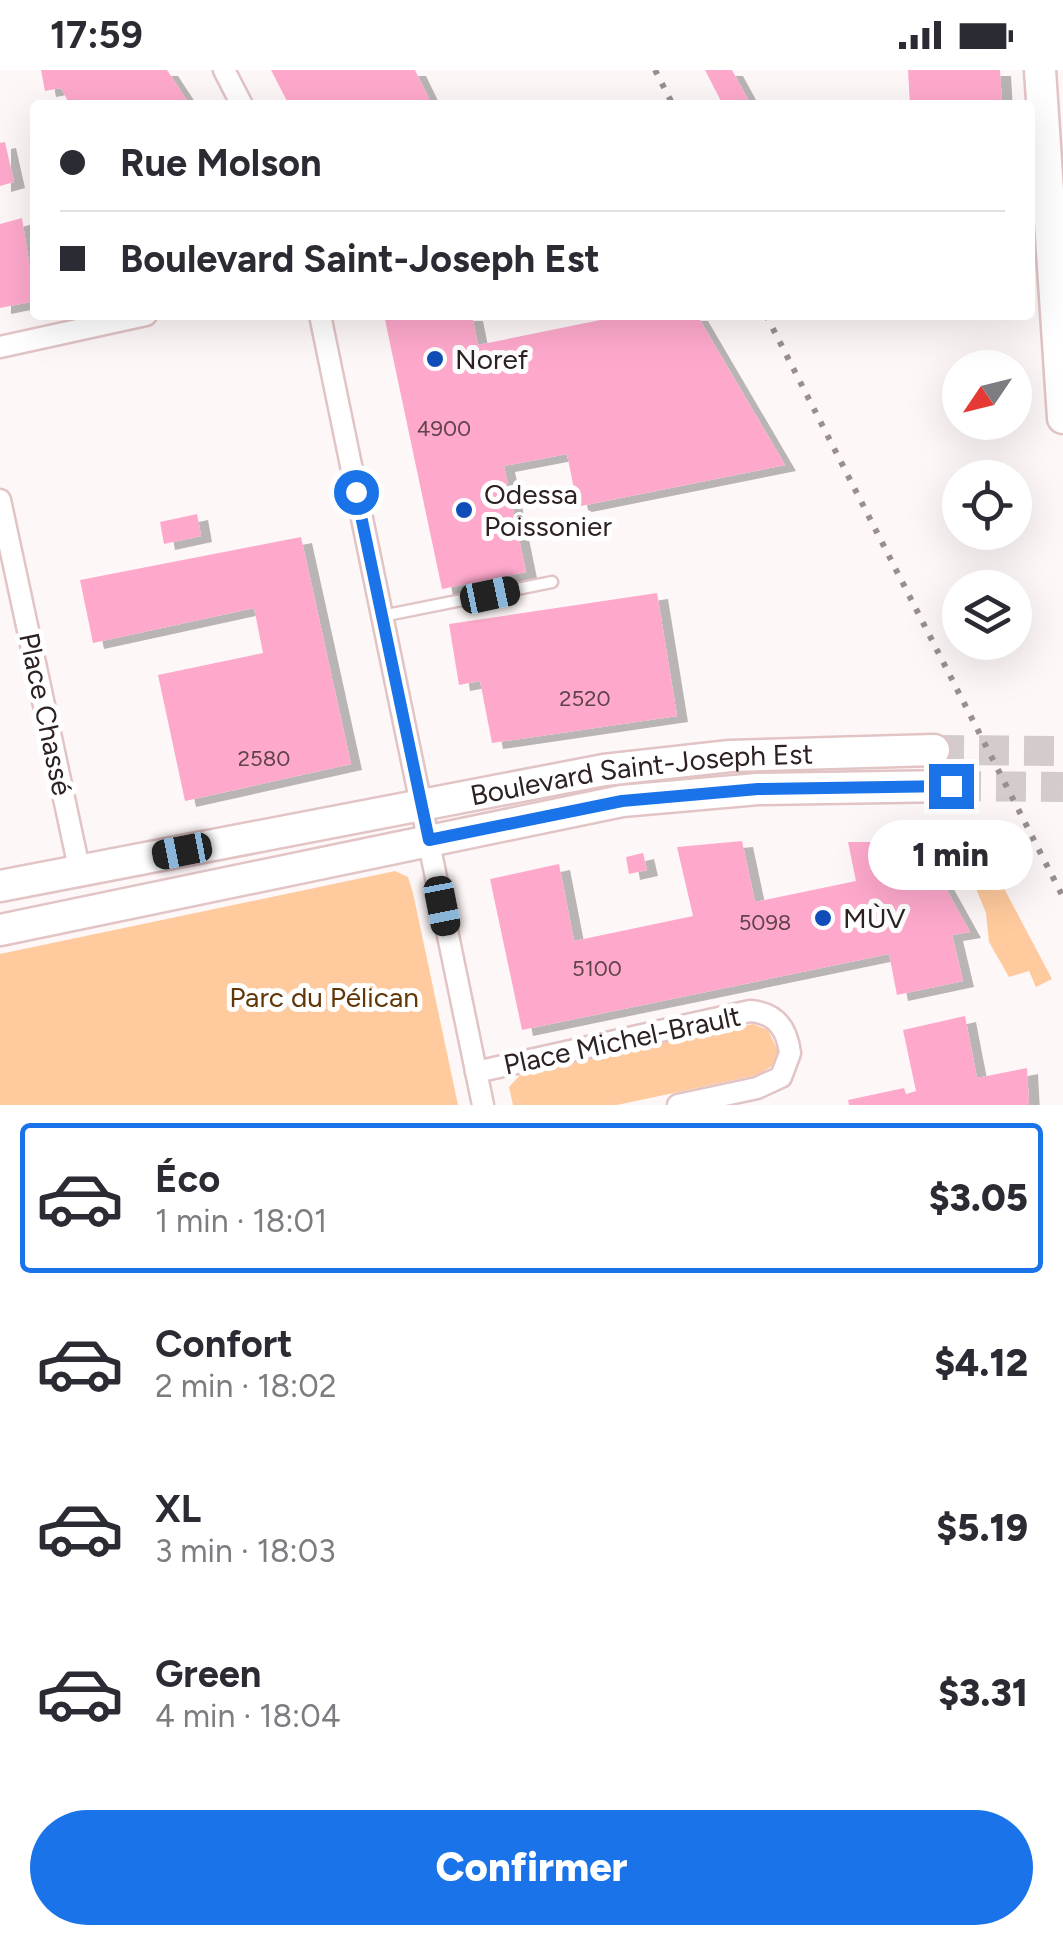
<!DOCTYPE html>
<html lang="fr">
<meta charset="utf-8">
<style>
:root{--surface:#fff;--page:#f7f7f7;--text:#2b2b33;--muted:#7c7c81;--line:#e1e1e2;--accent:#1a73e8}
body{margin:0;font-family:Figtree,sans-serif;background:var(--page);color:var(--text);height:100vh;display:flex;flex-direction:column;font-size:38px;white-space:nowrap}
*{box-sizing:border-box;margin:0}
p{font-size:32px;color:var(--muted)}
.icon{flex:none;width:55px;height:55px;fill:none;stroke:currentColor;stroke-width:2;stroke-linecap:round;stroke-linejoin:round}
.map{position:relative;height:1035px;overflow:hidden}
.side{display:flex;flex-direction:column;background:var(--surface);flex:1}
.side>*{flex:none}
.hud{position:absolute;left:30px;top:30px;width:1005px;height:220px;border-radius:10px;box-shadow:0 10px 40px #0002;display:grid;align-content:center;height:220px;padding:0 30px;background:var(--surface)}
.needle{width:65px;rotate:235deg}
.fabs{position:absolute;left:942px;top:280px;display:grid;gap:20px}
.fabs a{display:grid;place-items:center;width:90px;height:90px;border-radius:50%;background:var(--surface);box-shadow:0 10px 40px #0002;font-size:50px}
.end{position:absolute;width:45px;height:45px;margin:-22px;border:12px solid #1a73e8;background:#fff;box-shadow:0 0 0 5px #fff}
.from{border-radius:50%}
.bubble{position:absolute;height:70px;border-radius:35px;background:var(--surface);box-shadow:0 10px 40px #0002;font-size:32px;font-weight:800;line-height:70px;text-align:center}
.car{position:absolute;width:30px;height:60px;margin:-30px -15px;border-radius:12px;box-shadow:0 0 8px 2px #0007;background:linear-gradient(#222 24%,#8ab4d8 0 40%,#222 0 76%,#8ab4d8 0 86%,#222 0)}
.hud b{display:flex;align-items:center;gap:35px;height:95px;font-size:38px}
.hud b+b{border-top:2px solid var(--line)}
.hud i{width:25px;height:25px;background:var(--text)}
ul{padding:18px 0 0;list-style:none}
li{display:flex;align-items:center;gap:30px;height:150px;margin:0 20px 15px;padding:0 10px;border:5px solid transparent;border-radius:10px}
li div{flex:1}
li b{display:block;font-size:38px}
li em{font-style:normal;font-weight:800}
li.selected{border-color:var(--accent)}
li>.icon{width:90px;height:90px;stroke-width:1.5}
.button{display:flex;gap:20px;margin-top:auto;padding:20px 30px}
.button a{flex:1;height:115px;border-radius:60px;background:var(--accent);color:#fff;font-size:40px;font-weight:800;line-height:115px;text-align:center}
.status{display:flex;justify-content:space-between;align-items:center;height:70px;padding:0 50px;background:var(--surface);direction:ltr}
.status svg{height:28px;fill:currentColor}
.map>svg:first-child{display:block}
.green{fill:#ffca9d}
.building{fill:#fea9cc;filter:url(#shadow)}
.lines{fill:none;stroke-linecap:round;stroke-linejoin:round}
.secondary-tunnel{stroke:#d4cccc;stroke-width:30;stroke-dasharray:30 15;stroke-linecap:butt}
.lane-casing{stroke:#e2c4c5;stroke-width:15}
.street-casing{stroke:#e2c4c5;stroke-width:25}
.secondary-casing{stroke:#e2c4c5;stroke-width:35}
.lane{stroke:#fff;stroke-width:10}
.street{stroke:#fff;stroke-width:20}
.secondary{stroke:#fff;stroke-width:30}
.rail{stroke:#998f90;stroke-width:6;stroke-dasharray:5 10;stroke-linecap:butt}
.route{stroke:#1a73e8;stroke-width:12}
.poi-dot{fill:#114db8;stroke:#fff;stroke-width:4}
.labels{text-anchor:middle;stroke-width:10;stroke-linejoin:round;paint-order:stroke}
.number-label{font-size:22px;fill:#61434c}
.poi-label{font-size:28px;fill:#2d2122;stroke:#fff;text-anchor:start}
.street-label{font-size:28px;fill:#2d2122;stroke:#fff}
.park-label{font-size:28px;fill:#613707;stroke:#fff}
</style>
<div class="status"><b>17:59</b><svg viewBox="0 0 49 12"><path d="M0 12V9h3v3zM5 12V6h3v6zM10 12V3h3v9zM15 12V0h3v12zM26 1h20v11H26zM47 4h2v5h-2z"/></svg></div>
<div class="map">
<svg width="1063" height="1035" viewBox="0 0 1063 1035">
<defs>
<filter id="shadow"><feDropShadow dx="11" dy="6" stdDeviation="0" flood-color="#0004"/></filter>
</defs>
<rect width="100%" height="100%" fill="#fef7f7"/>
<g class="green">
<path d="M969,752L1052,909L1036,917L1029,901L1009,907L989,872L986,843L959,777L962,759Z"/>
<path d="M395,801L408,807L413,823L458,1035H0V884Z"/>
<path d="M753,954L768,960L778,981L772,996L758,1005L617,1035H513L509,1017L523,1002Z"/>
</g>
<g class="building">
<path d="M41,0H167L190,35H70L61,18L45,21Z"/>
<path d="M271,0H415L432,35H289Z"/>
<path d="M705,0H732L751,35H723Z"/>
<path d="M908,0H1000L1002,35H910Z"/>
<path d="M5,72L14,112L0,116V73Z"/>
<path d="M22,148L35,231L0,238V154Z"/>
<path d="M384,245H472L478,275L625,245H697L785,395L581,436L577,434L567,384L504,396L526,502L442,519Z"/>
<path d="M197,444L201,466L164,474L160,452Z"/>
<path d="M301,467L351,694L185,731L158,605L263,583L254,538L93,573L80,510Z"/>
<path d="M657,523L677,646L492,673L480,611L459,615L449,554Z"/>
<path d="M742,771L755,832L856,811L848,772H920L970,862L952,865L963,911L897,925L889,884L522,960L490,809L559,794L574,871L693,846L677,777Z"/>
<path d="M643,783L647,800L629,804L626,787Z"/>
<path d="M965,946L977,1008L1027,998L1029,1035H849L848,1030L904,1018L906,1024L916,1021L903,960Z"/>
</g>
<g class="lines">
<g class="secondary-tunnel">
<path d="M934,680L1063,681"/>
<path d="M951,716L1063,717"/>
</g>
<defs>
<path id="lane" d="M382,546L552,512"/>
<g id="street">
<path d="M224,0L242,35"/>
<path d="M320,245L483,1035"/>
<path d="M0,277L146,245"/>
<path d="M0,430L79,798"/>
<path d="M476,1002L750,941C776,943 787,959 790,983L781,1007L757,1018L678,1035"/>
</g>
<g id="secondary">
<path d="M1040,0L1063,348"/>
<path id="s1" d="M0,816L604,700L730,686L934,680"/>
<path d="M0,860L622,731L758,719L951,716"/>
</g>
</defs>
<use href="#lane" class="lane-casing"/>
<use href="#street" class="street-casing"/>
<use href="#secondary" class="secondary-casing"/>
<use href="#lane" class="lane"/>
<use href="#street" class="street"/>
<use href="#secondary" class="secondary"/>
<g class="rail">
<path d="M655,0L673,35"/>
<path d="M766,245L1063,827"/>
</g>
</g>
<g class="lines">
<path class="route" d="M356,422L429,770L622,731L758,719L951,716"/>
</g>
<g class="poi-dot">
<circle cx="435" cy="289" r="10"/>
<circle cx="464" cy="440" r="10"/>
<circle cx="823" cy="848" r="10"/>
</g>
<g class="labels">
<g class="number-label">
<text x="444" y="366">4900</text>
<text x="585" y="636">2520</text>
<text x="264" y="696">2580</text>
<text x="765" y="860">5098</text>
<text x="597" y="906">5100</text>
</g>
<g class="poi-label">
<text x="455" y="299">Noref</text>
<text x="484" y="434">Odessa<tspan x="484" dy="32">Poissonier</tspan></text>
<text x="843" y="858">MÙV</text>
</g>
<g class="street-label">
<text transform="translate(46 644) rotate(78)" y="10">Place Chassé</text>
<text dy="10" stroke="none"><textPath href="#s1" startOffset="652">Boulevard Saint-Joseph Est</textPath></text>
<text transform="translate(622 970) rotate(-12)" y="10">Place Michel-Brault</text>
</g>
<g class="park-label">
<text x="324" y="937">Parc du Pélican</text>
</g>
</g>
</svg>
<div class="fabs">
<a><svg class="needle" viewBox="-14 -14 28 28"><path d="M0-13l5 13h-10z" fill="#e53935"/><path d="M0 13l5-13h-10z" fill="#7c7c81"/></svg></a>
<a><svg class="icon" aria-label="locate" viewBox="0 0 24 24"><circle cx="12" cy="12" r="6"/><path d="M12 2v4M12 18v4M2 12h4M18 12h4"/></svg></a>
<a><svg class="icon" aria-label="layers" viewBox="0 0 24 24"><path d="M12 4l9 5-9 5-9-5zM3 14l9 5 9-5"/></svg></a>
</div>
<i class="end from" style="left:356px;top:422px"></i>
<i class="end" style="left:951px;top:716px"></i>
<div class="bubble" style="left:868px;top:750px;width:165px">1 min</div>
<i class="car" style="left:490px;top:525px;rotate:78deg"></i>
<i class="car" style="left:182px;top:781px;rotate:259deg"></i>
<i class="car" style="left:442px;top:836px;rotate:169deg"></i>
<div class="hud">
<b><i class="from"></i>Rue Molson</b>
<b><i></i>Boulevard Saint-Joseph Est</b>
</div>
</div>
<section class="side">
<ul>
<li class="selected"><svg class="icon" aria-label="car" viewBox="0 0 24 24"><path d="M5 17H2v-5l4-1 3-4h7l3 4 3 1v5h-3M9 17h6M6 11h13"/><circle cx="7" cy="17" r="2"/><circle cx="17" cy="17" r="2"/></svg><div><b>Éco</b><p>1 min · 18:01</p></div><em>$3.05</em></li>
<li><svg class="icon" aria-label="car" viewBox="0 0 24 24"><path d="M5 17H2v-5l4-1 3-4h7l3 4 3 1v5h-3M9 17h6M6 11h13"/><circle cx="7" cy="17" r="2"/><circle cx="17" cy="17" r="2"/></svg><div><b>Confort</b><p>2 min · 18:02</p></div><em>$4.12</em></li>
<li><svg class="icon" aria-label="car" viewBox="0 0 24 24"><path d="M5 17H2v-5l4-1 3-4h7l3 4 3 1v5h-3M9 17h6M6 11h13"/><circle cx="7" cy="17" r="2"/><circle cx="17" cy="17" r="2"/></svg><div><b>XL</b><p>3 min · 18:03</p></div><em>$5.19</em></li>
<li><svg class="icon" aria-label="car" viewBox="0 0 24 24"><path d="M5 17H2v-5l4-1 3-4h7l3 4 3 1v5h-3M9 17h6M6 11h13"/><circle cx="7" cy="17" r="2"/><circle cx="17" cy="17" r="2"/></svg><div><b>Green</b><p>4 min · 18:04</p></div><em>$3.31</em></li>
</ul>
<div class="button"><a>Confirmer</a></div>
</section>
